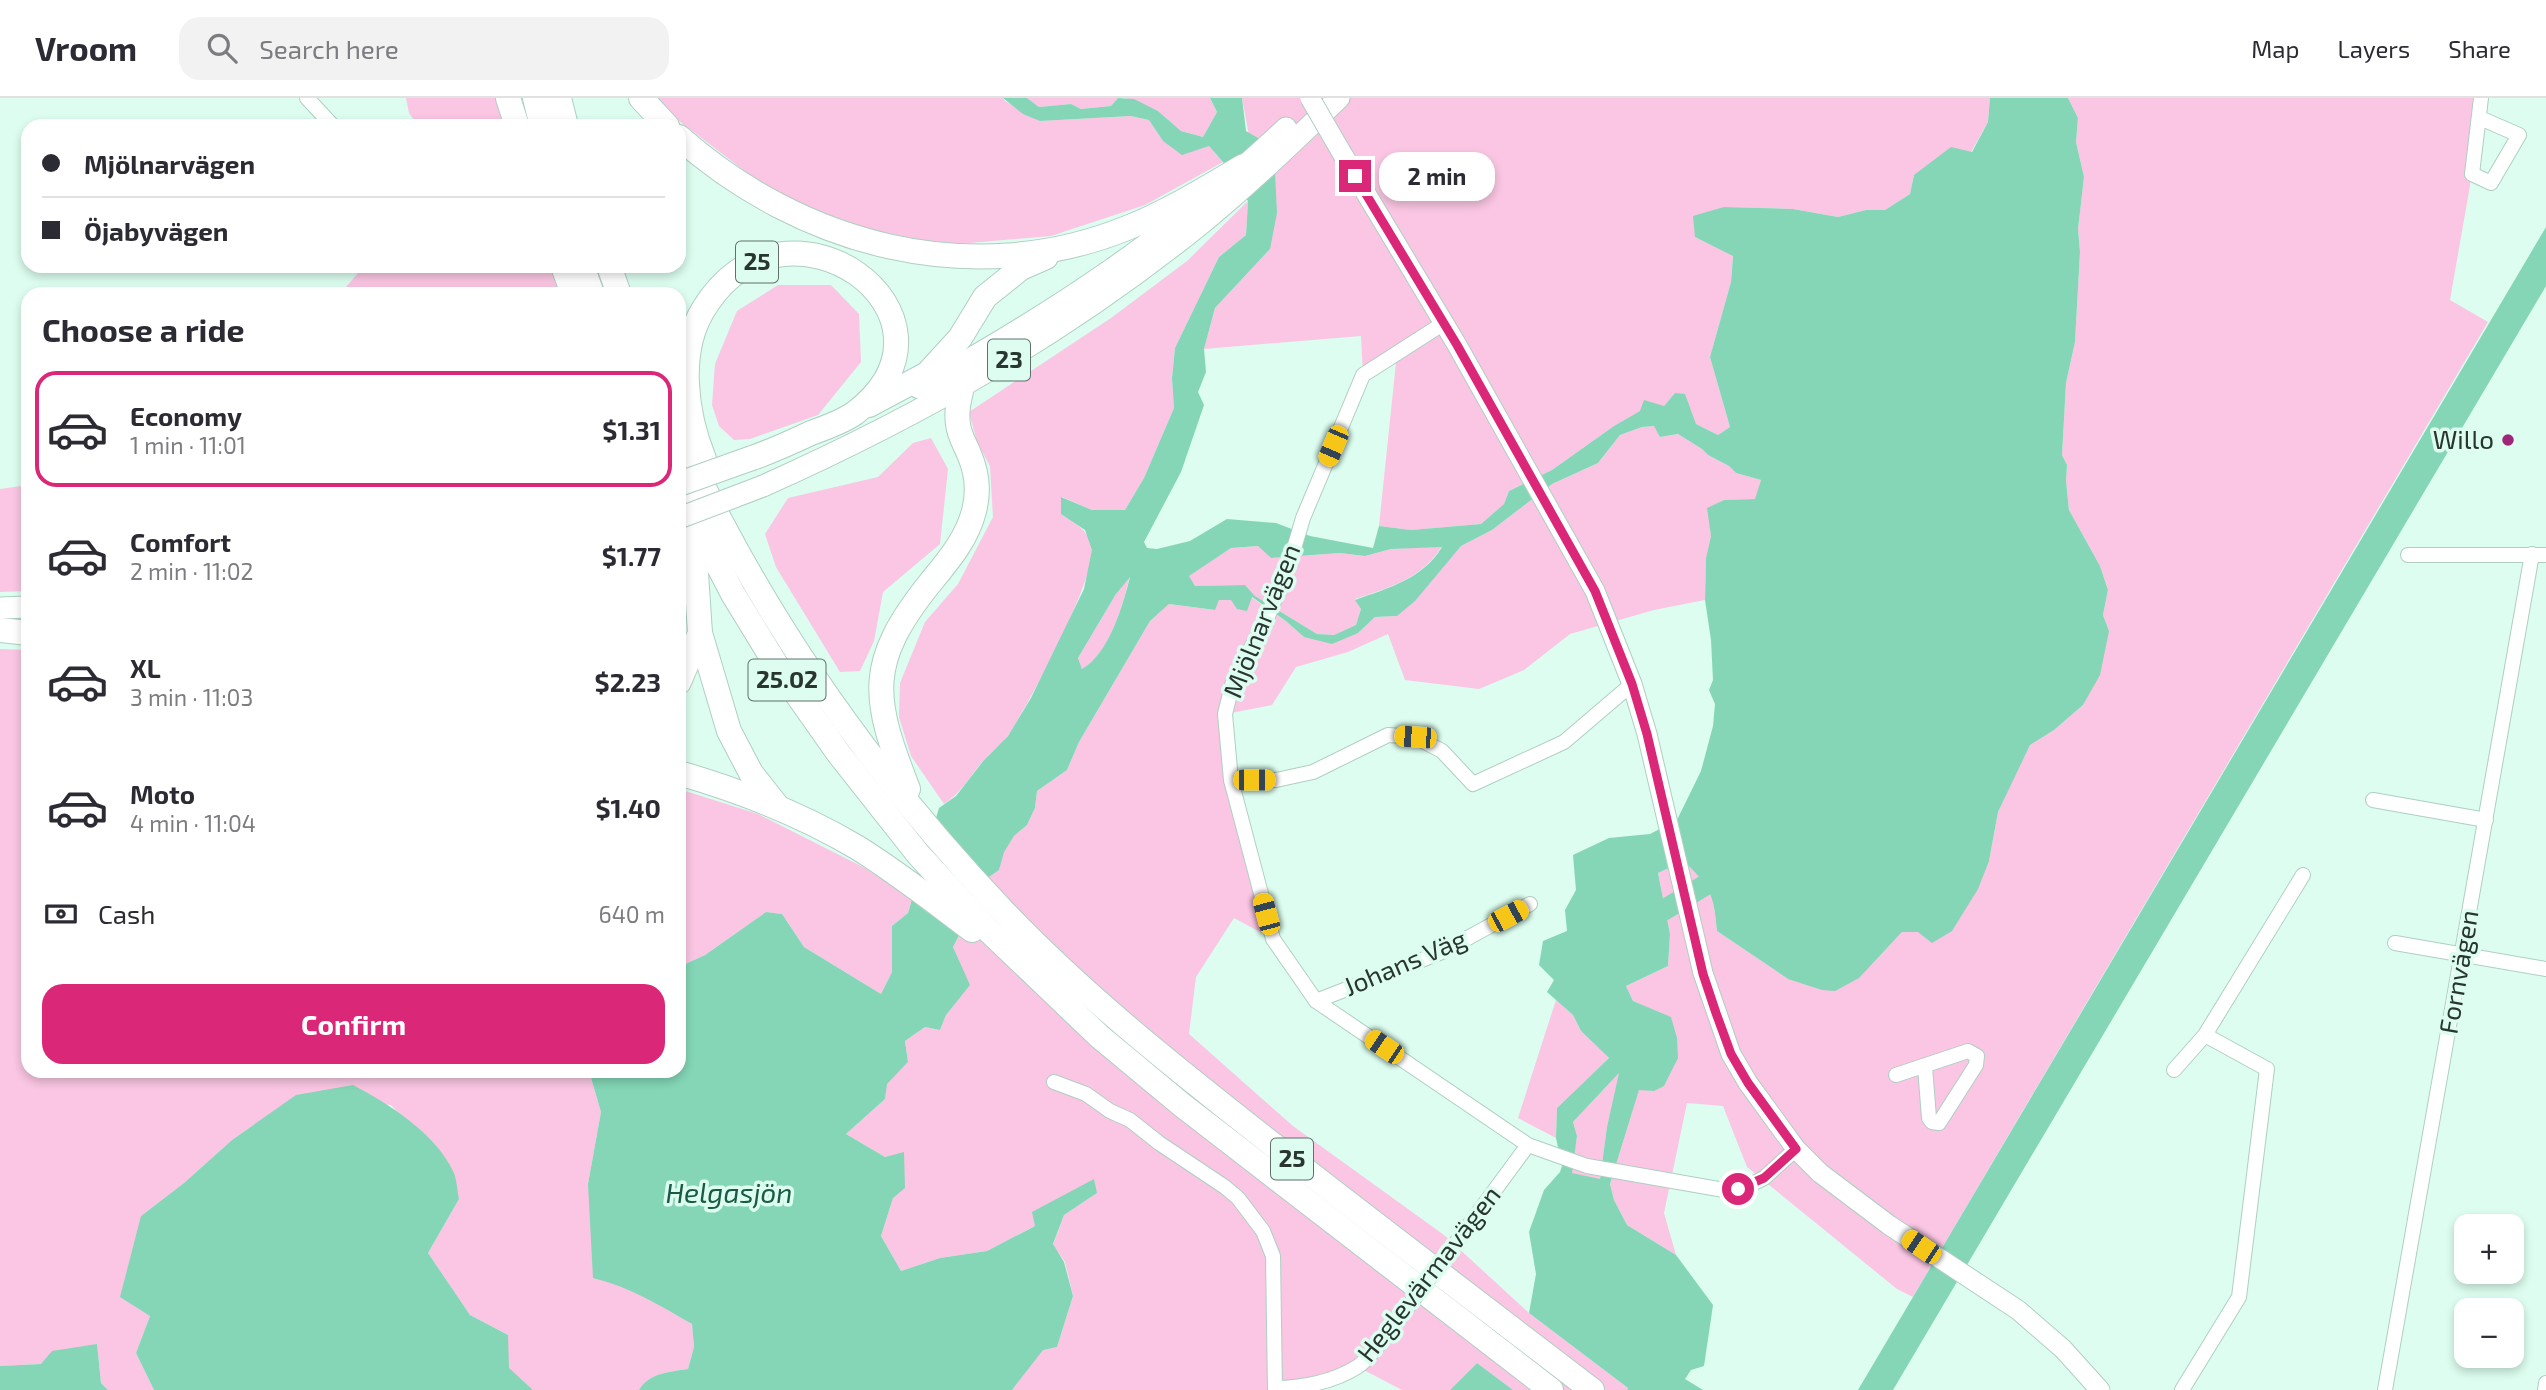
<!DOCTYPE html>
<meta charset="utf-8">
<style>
:root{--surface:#fff;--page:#f2f2f3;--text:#2b2b33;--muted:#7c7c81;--line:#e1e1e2;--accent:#db2777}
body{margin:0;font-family:"Exo 2",sans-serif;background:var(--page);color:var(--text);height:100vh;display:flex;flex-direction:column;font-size:26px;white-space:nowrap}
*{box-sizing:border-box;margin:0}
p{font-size:23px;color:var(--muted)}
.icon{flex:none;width:38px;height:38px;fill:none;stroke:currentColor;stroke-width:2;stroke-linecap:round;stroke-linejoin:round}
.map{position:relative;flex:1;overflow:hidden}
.panel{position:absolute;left:21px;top:189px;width:665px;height:791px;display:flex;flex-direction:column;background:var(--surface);border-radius:21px;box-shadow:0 4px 10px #0003}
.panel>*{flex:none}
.banner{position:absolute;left:21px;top:21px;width:665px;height:154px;border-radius:21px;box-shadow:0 4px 10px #0003;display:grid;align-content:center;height:154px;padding:0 21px;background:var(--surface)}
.buttons{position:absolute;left:2454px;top:1116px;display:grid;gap:14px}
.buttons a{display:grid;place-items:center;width:70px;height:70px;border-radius:14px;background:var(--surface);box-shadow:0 4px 10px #0003;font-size:35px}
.end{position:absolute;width:32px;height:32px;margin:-16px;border:9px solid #db2777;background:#fff;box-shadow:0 0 0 4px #fff}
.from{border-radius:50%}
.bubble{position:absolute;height:49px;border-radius:21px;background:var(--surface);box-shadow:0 4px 10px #0003;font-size:23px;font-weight:700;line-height:49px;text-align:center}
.car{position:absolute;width:21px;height:42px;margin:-21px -10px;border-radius:9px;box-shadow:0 0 5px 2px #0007;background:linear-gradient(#f5c518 24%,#345 0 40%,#f5c518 0 76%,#345 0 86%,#f5c518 0)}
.banner b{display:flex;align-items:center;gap:24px;height:66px;font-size:26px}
.banner b+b{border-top:2px solid var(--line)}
.banner i{width:18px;height:18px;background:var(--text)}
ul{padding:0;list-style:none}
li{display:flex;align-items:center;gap:21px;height:116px;margin:0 14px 10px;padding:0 7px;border:4px solid transparent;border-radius:21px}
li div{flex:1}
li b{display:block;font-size:26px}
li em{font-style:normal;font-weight:700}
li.on{border-color:var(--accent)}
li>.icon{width:63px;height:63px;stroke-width:1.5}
h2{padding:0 21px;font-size:32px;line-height:84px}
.pay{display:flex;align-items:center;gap:18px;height:77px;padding:0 21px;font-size:26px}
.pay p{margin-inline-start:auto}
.button{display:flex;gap:14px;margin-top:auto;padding:14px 21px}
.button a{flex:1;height:80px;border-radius:21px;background:var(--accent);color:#fff;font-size:28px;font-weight:700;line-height:80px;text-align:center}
header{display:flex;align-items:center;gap:42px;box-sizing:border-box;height:98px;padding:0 35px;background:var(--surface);border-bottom:2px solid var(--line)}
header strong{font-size:33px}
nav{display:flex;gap:38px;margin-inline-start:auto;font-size:24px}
.search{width:490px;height:63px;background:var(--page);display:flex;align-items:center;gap:18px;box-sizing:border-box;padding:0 24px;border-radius:21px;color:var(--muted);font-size:26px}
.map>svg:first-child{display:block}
.green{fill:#fac6e3}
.water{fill:#84d6b7;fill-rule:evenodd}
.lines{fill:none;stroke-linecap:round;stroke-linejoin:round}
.river{stroke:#84d6b7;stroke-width:21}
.street-casing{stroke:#afcfc2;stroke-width:16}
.secondary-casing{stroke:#afcfc2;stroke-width:21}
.primary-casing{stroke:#afcfc2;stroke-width:23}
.highway-casing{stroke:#afcfc2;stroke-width:26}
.street{stroke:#fff;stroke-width:14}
.secondary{stroke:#fff;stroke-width:19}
.primary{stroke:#fff;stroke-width:21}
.highway{stroke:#fff;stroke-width:24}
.street-bridge-casing{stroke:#afcfc2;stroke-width:16;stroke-linecap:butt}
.secondary-bridge-casing{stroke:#afcfc2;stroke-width:21;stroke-linecap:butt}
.primary-bridge-casing{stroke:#afcfc2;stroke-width:23;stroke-linecap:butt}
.highway-bridge-casing{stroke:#afcfc2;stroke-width:26;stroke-linecap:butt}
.street-bridge{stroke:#fff;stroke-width:14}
.secondary-bridge{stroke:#fff;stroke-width:19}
.primary-bridge{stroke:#fff;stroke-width:21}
.highway-bridge{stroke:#fff;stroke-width:24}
.route{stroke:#db2777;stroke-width:9}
.poi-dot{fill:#a02478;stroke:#dcfdef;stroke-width:2.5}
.labels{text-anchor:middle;stroke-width:7;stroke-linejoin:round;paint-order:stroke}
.shield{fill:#dcfdef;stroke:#5f7169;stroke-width:2}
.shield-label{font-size:24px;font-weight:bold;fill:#293530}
.poi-label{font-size:26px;fill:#293530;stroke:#dcfdef;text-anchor:end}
.street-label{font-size:26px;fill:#293530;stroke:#dcfdef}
.water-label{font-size:28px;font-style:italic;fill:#1a5b47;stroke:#dcfdef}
</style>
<header>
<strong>Vroom</strong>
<div class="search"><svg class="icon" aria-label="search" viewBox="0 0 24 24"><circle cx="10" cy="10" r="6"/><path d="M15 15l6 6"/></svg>Search here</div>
<nav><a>Map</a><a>Layers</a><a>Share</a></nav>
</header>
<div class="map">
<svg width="2546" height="1292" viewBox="0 0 2546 1292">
<rect width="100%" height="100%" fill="#dcfdef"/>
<g class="green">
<path d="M406,0H499L506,28H418L409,15Z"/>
<path d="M658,0H1003L1005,3L1040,23L1131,18L1149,22L1163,43L1209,48L1223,64L1145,107L1051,138L946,147L849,127L767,90L674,19Z"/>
<path d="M1027,0H1118L1111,8L1081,11L1071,6L1039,9Z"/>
<path d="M1126,0H1210L1217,14L1203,39L1181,33L1158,13Z"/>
<path d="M1242,0H1990L1988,24L1971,54L1914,77L1910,96L1885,112H1866L1838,119L1793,111L1724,109L1695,139L1733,157L1731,184L1710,259L1730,329L1718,337L1696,326L1675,295L1664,308L1641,313L1614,328L1552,372L1509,393L1504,406L1481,426L1411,432L1379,428L1397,255L1363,277L1361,238L1204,251L1215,210L1270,151Z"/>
<path d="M2068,0H2481L2472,76L2450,202L2488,224L1913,1199L1897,1191L1747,1069L1723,1008L1687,1005L1664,1115L1676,1157L1627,1127L1614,1102L1610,1086L1639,991L1654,993L1646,909L1633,903L1626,888L1668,868L1670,836L1658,775L1684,763C1710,789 1714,796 1717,833L1788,881L1868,870L1902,834H1918L1989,763L1998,714L2016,674L2030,647L2054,632L2083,607L2109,533L2103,517L2108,492L2100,468L2069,412L2066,383L2067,367L2062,357L2066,285L2075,244L2080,154L2078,131L2084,79L2076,44L2078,20Z"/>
<path d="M1248,103L1246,137L1219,159L1175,250L1172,280L1174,310L1144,380L1125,412H1092L1062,399L1061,416C1075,425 1089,432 1092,450C1096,480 1029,607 1009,636C1002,646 991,653 983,663C970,678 961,695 944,706L911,658L899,619L900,585L925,524L958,486L993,419L990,368L977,344L969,314L1111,220L1187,163Z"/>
<path d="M364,168H550L560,196H340Z"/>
<path d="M778,187H831L859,216L861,264L818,317L750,341L734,342L719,328L712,307L715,266L737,213Z"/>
<path d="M1655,328L1660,339L1678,336L1702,351L1708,357L1729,368L1736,375L1761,382L1756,401L1724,402L1708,410L1711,438L1706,460L1705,502L1654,512L1570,536L1524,572L1479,591L1405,582L1388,536L1348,554L1296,569L1272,607L1226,616L1231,682L1273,841L1234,820L1196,879L1189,936L1293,1028L1444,1137L1529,1215L1628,1290L1627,1292H1513L1477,1265L1450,1292H1402L1358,1269L1275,1292H1012L1043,1251L1057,1249L1073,1198L1065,1164L1053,1147L1064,1117L1097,1095L987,1153L940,1160L901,1173L881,1138L893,1100L904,1055L885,1059L846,1036L885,1001L886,986L908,964L905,943L925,929L940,932L946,917L969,887L953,849L989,779L999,772L1003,754L1014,738L1027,727L1035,710L1037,693L1067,672L1079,644L1150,523L1169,506L1214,512L1219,502L1251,499L1287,524L1304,539L1358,535L1375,519L1397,518L1461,448L1492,432L1552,386L1598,365L1620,337L1642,329Z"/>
<path d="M931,340L948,371L940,446L883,494L874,543L860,573L840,574L776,469L765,436L788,400L878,379L913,345Z"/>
<path d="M28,387V493L0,494V391Z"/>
<path d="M1259,448L1271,460L1340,455L1365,458L1391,451L1442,448C1423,480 1389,490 1355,501L1361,511L1356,527L1334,537L1317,536L1255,498L1245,487L1195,488L1188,478L1231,450Z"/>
<path d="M1130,477C1123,506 1110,556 1082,571L1078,560L1116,496Z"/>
<path d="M0,551L28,552V973H589L601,1014L588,1086L615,1185L640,1195L692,1226L694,1249L688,1271C669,1274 649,1275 639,1292H533L508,1270V1237L470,1217L428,1155L459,1101L403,1020L391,1007L296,998L232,1042L184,1085L141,1118L150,1218L136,1255L154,1292H108L101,1285L97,1246L41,1266L0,1268Z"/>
<path d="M679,691L758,716L863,769L912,801L908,815L892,828V874L881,896L804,849L782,816L766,814L705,857L679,869Z"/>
<path d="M1556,902L1573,917L1581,933L1609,960L1557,1010L1556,1040L1518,1020Z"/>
<path d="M1620,974L1607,1029L1600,1082L1571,1075L1577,1038L1573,1024Z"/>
</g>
<g class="water">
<path d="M1003,0H1027L1039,9L1071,6L1081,11L1111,8L1118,0L1134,1L1158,13L1181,33L1203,39L1217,14L1210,0H1242L1246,33L1258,40L1275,75L1277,115L1270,151L1215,210L1204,251L1206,274L1198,294L1204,307L1181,374L1144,444L1147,450L1157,451L1190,443L1227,421L1276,425L1310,438L1373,450L1379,428L1411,432L1481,426L1504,406L1509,393L1552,372L1614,328L1640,313L1644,302L1664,308L1675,295L1685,296L1696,326L1718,337L1730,329L1710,259L1731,184L1733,158L1695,139L1693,118L1724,109L1793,111L1838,119L1866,112H1885L1910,96L1914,77L1951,49L1972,54L1988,24L1990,0H2068L2078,20L2076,44L2084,79L2078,131L2080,154L2075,244L2066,285L2062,357L2067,367L2066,383L2069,412L2100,468L2108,492L2103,517L2109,533L2100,577L2083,607L2054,632L2030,647L1998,714L1989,763L1978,791L1952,833L1932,845L1918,834H1902L1859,880L1835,893L1822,892L1788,881L1717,833C1714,796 1710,789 1684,763L1658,775L1670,836L1668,868L1626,888L1633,903L1671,919L1677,940L1678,960L1664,988L1654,993L1639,992L1610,1086L1614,1102L1627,1127L1676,1157L1713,1207L1704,1268L1691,1272L1685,1281L1703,1292H1627L1628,1290L1529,1215L1536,1176L1529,1134L1544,1092L1560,1074L1562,1068L1556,1040L1557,1010L1609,960L1581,933L1573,917L1547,894L1554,882L1539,867L1543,843L1567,833L1565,812L1576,792L1573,757L1609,740L1650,736L1677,722L1701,673L1713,628L1715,606L1709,592L1713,582L1711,542L1705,502L1706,460L1711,438L1707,410L1724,402L1755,401L1761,382L1736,375L1729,368L1708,357L1702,351L1678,336L1660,339L1654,328L1642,329L1620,337L1598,365L1552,386L1492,432L1461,448L1415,503L1397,518L1375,519L1358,535L1332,546L1304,539L1287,524L1252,499L1247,513L1237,511L1231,502H1219L1215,512L1169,506L1150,523L1079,644L1067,672L1037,693L1035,710L1027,727L1014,738L1004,754L999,772L989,779L953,849L970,887L946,917L940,932L925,929L905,943L908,964L887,986L885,1001L846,1036L885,1059L904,1054L905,1090L893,1100L881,1138L901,1173L940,1160L987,1153L1035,1128L1032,1114L1094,1081L1097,1095L1064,1117L1053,1146L1064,1164L1073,1198L1057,1249L1043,1252L1012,1292H639C649,1275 669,1274 688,1271L694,1249L692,1226C659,1207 630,1189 593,1180L588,1086L601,1014L589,973H679V869L705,857L766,814L782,816L804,849L881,896L892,874V828L908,815L939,710L956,698L984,662L1008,638L1031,600L1084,491L1092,452L1085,432L1061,416V399L1092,412H1125L1144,380L1174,310L1172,280L1175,250L1219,159L1246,137L1248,103L1223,64L1209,48L1182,57L1163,43L1149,22L1131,18L1040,23L1023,16ZM1258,448L1271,460L1340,455L1365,458L1391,451L1442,449C1423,481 1388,490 1355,502L1361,511L1356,527L1334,537L1317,536L1255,498L1245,487L1195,488L1189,478L1231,450ZM1130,479C1123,507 1109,556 1082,571L1078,560L1116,496ZM1619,975L1607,1029L1600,1081L1572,1075L1577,1038L1573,1024Z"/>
<path d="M2546,129V188L1893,1292H1858Z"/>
<path d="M353,987C389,1006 435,1035 453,1073C457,1081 457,1092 459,1101L428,1155L470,1217L508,1237L509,1270L533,1292H154L136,1255L150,1218L120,1199L141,1118L184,1085L232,1042L296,997Z"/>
<path d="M97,1246L101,1285L108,1292H0V1268L41,1266L52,1253Z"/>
<path d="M1477,1265L1513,1292H1450Z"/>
</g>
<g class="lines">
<path class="river" d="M1641,826L1730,772"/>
<defs>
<g id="street">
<path d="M307,0L333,28"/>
<path d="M2480,20L2519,37L2491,85L2472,76L2481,0"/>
<path d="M1444,225L1363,277L1303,420L1290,464L1268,518L1233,584L1225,616L1231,682L1273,841L1316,903L1528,1047L1587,1068L1724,1092L1748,1088L1764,1080L1796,1051"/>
<path d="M2408,457H2546"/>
<path d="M1231,682H1276L1313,674L1388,637L1415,639L1442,653L1473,686L1564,644L1632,586"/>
<path d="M2373,702L2486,722"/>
<path d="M2395,845L2546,871"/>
<path d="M1316,903L1442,854L1530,806"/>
<path d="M2174,972L2205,937L2303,777"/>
<path d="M1896,977L1968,953L1977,958L1976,967L1939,1025L1932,1024L1929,1020L1925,969"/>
<path d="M1054,984L1086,996L1110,1013L1130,1022L1159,1045L1225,1089L1238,1100L1263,1133L1273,1158L1275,1292"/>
<path d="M1458,1142L1528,1047"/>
<path d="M1275,1290C1302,1290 1333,1284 1357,1269C1367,1263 1376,1249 1384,1241"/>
<path d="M2182,1292L2239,1199L2267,971L2205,937"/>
<path d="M2385,1292L2532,456"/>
<path d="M2545,1292L2546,1285"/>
</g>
<path id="secondary" d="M1343,57L1457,247L1595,493L1632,586L1647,636L1703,875L1731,956L1748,985L1796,1051L1820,1075L1889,1127L2018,1212L2063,1251L2100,1292"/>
<g id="primary">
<path d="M919,290C1051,217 1177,134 1286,30"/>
<path d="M763,388C922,317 1066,235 1202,125C1250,86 1294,43 1339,0"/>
<path d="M0,510L28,509"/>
</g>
<g id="highway">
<path d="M508,0L517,28"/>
<path d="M535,0L542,28"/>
<path d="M559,0L566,28"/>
<path d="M641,0L667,28"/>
<path d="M679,39C801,147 971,193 1127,130C1168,114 1206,90 1244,68"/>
<path d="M563,168L573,196"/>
<path d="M582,168L592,196"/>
<path d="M609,168L619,196"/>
<path d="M869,307L927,276L960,240L985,199L1021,170L1046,159"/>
<path d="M679,338C693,366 706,395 720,422C795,565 893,697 1003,813C1085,899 1179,973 1272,1046C1378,1129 1485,1210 1592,1292"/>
<path d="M704,361C686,317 677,255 703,212C785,75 981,218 855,315C842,324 825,330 811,335C792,344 772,353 752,360"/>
<path d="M679,392L733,496L777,568L839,656L918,756L988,832L1099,938L1182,1007L1551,1292"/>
<path d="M679,439L696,475L700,535L679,584"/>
<path d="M0,532L28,535"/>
<path d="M700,535L729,633L751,675L777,708"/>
<path d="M679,675C741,693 803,717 858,750C898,775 935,804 972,832"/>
<path d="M908,691C872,599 866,565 930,485C948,463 967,441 974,413C979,394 977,374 969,356C965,346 959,337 958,326C956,313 959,302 962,289"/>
</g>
</defs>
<use href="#street" class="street-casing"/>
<use href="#secondary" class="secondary-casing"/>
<use href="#primary" class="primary-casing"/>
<use href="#highway" class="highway-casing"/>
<use href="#street" class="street"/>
<use href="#secondary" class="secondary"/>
<use href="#primary" class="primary"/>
<use href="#highway" class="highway"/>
<defs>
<path id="street-bridge" d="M1384,1241L1458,1142"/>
<path id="secondary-bridge" d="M1310,0L1343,57"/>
<path id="primary-bridge" d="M679,420L763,388"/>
<path id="highway-bridge" d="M679,386L752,360"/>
</defs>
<use href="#street-bridge" class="street-bridge-casing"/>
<use href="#secondary-bridge" class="secondary-bridge-casing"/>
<use href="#primary-bridge" class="primary-bridge-casing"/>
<use href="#highway-bridge" class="highway-bridge-casing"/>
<use href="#street-bridge" class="street-bridge"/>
<use href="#secondary-bridge" class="secondary-bridge"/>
<use href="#primary-bridge" class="primary-bridge"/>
<use href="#highway-bridge" class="highway-bridge"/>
</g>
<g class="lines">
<path class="route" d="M1355,78L1457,247L1595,493L1632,586L1647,636L1703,876L1716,915L1731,956L1748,985L1796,1051L1764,1080L1738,1091"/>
</g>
<circle class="poi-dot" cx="2508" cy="342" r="7"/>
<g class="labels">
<g class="shield">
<rect x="736" y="143.5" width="42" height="41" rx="5"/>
<rect x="988" y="241.5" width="42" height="41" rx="5"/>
<rect x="748.5" y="561.5" width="77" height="41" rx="5"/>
<rect x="1271" y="1040.5" width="42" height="41" rx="5"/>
</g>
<g class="shield-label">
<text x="757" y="172">25</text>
<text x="1009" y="270">23</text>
<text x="787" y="590">25.02</text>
<text x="1292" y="1069">25</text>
</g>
<g class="poi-label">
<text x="2494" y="351">Willo</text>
</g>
<g class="street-label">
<text transform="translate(1262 523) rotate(-68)" y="9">Mjölnarvägen</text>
<text transform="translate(1405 865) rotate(-23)" y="9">Johans Väg</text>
<text transform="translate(2459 874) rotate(-80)" y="9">Fornvägen</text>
<text transform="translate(1429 1176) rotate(-52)" y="9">Heglevärmavägen</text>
</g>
<g class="water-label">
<text x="729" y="1105">Helgasjön</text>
</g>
</g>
</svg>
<div class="buttons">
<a>+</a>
<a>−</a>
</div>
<i class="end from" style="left:1738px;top:1091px"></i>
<i class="end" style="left:1355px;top:78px"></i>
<div class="bubble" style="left:1379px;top:54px;width:116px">2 min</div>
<i class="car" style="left:1333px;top:348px;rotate:203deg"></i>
<i class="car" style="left:1415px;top:639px;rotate:274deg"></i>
<i class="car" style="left:1254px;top:682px;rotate:90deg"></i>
<i class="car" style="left:1266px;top:816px;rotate:345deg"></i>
<i class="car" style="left:1508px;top:818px;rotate:62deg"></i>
<i class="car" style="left:1384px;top:949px;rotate:304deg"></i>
<i class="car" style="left:1921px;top:1149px;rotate:304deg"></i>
<div class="banner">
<b><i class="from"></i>Mjölnarvägen</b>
<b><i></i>Öjabyvägen</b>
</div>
<section class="panel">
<h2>Choose a ride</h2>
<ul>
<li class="on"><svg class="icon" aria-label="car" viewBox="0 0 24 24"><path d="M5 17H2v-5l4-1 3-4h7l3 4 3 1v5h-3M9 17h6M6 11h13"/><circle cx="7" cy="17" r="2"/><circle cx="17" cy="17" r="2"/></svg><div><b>Economy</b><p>1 min · 11:01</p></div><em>$1.31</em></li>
<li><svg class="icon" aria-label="car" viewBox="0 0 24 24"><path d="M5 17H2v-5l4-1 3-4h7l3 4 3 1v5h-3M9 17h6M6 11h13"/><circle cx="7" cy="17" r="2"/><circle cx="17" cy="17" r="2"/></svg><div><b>Comfort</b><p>2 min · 11:02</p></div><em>$1.77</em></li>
<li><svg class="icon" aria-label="car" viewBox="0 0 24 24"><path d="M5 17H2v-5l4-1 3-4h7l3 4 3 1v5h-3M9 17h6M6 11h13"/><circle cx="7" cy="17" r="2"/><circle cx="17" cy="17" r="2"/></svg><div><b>XL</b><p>3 min · 11:03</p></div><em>$2.23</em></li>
<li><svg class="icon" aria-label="car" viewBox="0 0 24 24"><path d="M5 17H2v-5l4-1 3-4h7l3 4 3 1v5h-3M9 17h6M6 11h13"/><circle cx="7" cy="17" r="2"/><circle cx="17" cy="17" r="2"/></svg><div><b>Moto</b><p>4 min · 11:04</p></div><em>$1.40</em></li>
</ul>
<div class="pay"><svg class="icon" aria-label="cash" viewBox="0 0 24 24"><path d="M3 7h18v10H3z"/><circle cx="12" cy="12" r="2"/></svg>Cash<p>640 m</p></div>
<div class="button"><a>Confirm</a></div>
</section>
</div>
